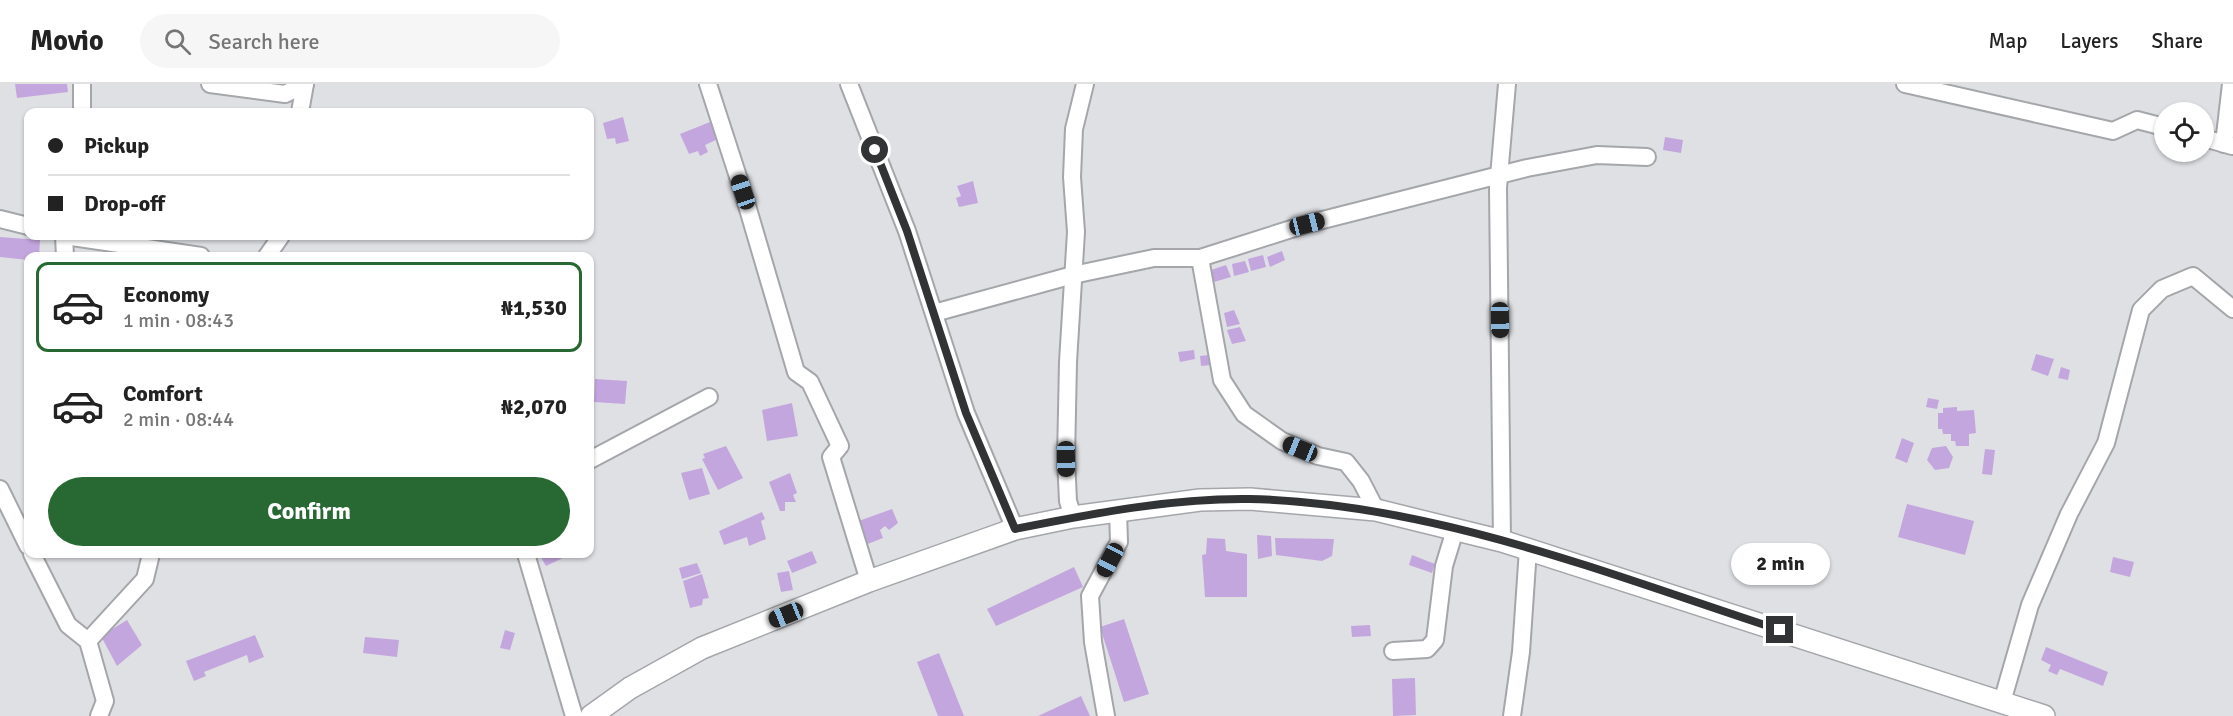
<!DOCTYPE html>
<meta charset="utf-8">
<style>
:root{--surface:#fff;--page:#f6f6f6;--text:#222;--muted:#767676;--line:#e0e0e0;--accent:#286933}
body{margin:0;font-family:Signika,sans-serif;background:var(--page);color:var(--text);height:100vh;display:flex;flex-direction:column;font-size:22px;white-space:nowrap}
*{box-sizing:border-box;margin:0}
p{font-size:20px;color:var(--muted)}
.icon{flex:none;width:33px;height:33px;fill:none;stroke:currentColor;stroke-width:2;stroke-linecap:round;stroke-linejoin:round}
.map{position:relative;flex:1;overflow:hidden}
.side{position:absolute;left:24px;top:168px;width:570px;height:306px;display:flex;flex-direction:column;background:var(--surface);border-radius:12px;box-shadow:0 2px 4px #0004}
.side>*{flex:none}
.guide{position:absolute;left:24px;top:24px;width:570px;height:132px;border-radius:12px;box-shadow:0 2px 4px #0004;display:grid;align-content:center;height:132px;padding:0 24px;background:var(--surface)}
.buttons{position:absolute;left:2154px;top:18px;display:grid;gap:12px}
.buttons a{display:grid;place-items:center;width:60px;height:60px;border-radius:50%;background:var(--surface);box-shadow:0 2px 4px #0004;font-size:30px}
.end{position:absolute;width:27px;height:27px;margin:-14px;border:8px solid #323335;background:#fff;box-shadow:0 0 0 3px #fff}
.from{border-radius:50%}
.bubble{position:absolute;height:42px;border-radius:21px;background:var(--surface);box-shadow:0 2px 4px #0004;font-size:20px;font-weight:700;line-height:42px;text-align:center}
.car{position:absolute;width:18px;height:36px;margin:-18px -9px;border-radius:8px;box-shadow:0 0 4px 2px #0007;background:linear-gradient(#222 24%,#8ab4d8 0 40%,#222 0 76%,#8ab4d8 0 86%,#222 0)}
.guide b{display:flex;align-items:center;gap:21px;height:57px;font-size:22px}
.guide b+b{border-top:2px solid var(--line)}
.guide i{width:15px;height:15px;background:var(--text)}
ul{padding:10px 0 0;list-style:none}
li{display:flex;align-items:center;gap:18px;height:90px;margin:0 12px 9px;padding:0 12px;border:3px solid transparent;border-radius:12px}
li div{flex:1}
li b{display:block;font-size:22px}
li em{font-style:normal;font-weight:700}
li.selected{border-color:var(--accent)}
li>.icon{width:54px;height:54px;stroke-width:1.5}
.cta{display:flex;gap:12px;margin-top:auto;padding:12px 24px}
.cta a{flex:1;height:69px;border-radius:36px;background:var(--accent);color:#fff;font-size:24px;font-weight:700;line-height:69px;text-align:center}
header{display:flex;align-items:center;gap:36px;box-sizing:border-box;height:84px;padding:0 30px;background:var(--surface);border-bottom:2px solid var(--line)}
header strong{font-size:28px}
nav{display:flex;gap:33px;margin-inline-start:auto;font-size:21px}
.search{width:420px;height:54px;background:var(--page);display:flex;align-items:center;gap:15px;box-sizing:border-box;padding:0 21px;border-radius:33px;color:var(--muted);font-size:22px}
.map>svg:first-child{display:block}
.building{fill:#c4a6de}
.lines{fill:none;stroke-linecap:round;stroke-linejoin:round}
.minor-casing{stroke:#a4a6aa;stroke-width:20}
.tertiary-casing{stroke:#a4a6aa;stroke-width:24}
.minor{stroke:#fff;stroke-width:16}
.tertiary{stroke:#fff;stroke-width:21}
.route{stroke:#323335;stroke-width:8}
</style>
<header>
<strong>Movio</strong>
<div class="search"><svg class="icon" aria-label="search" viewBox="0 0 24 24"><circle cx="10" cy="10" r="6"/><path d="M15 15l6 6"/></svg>Search here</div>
<nav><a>Map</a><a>Layers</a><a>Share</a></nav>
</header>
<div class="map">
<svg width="2233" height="632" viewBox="0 0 2233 632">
<rect width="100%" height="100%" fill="#dfe0e4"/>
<g class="building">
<path d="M15,0H67L68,8L17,14Z"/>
<path d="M623,33L629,57L616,60L615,54L607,55L603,39Z"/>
<path d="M710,38L718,55L705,61L708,68L700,72L698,67L689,70L680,50Z"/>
<path d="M1665,53L1683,56L1681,69L1663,66Z"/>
<path d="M973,97L978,119L959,123L956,114L961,112L957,102Z"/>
<path d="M0,153L40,156L39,172H28V176L0,173Z"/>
<path d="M1282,167L1285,176L1270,183L1267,173Z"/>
<path d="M1263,171L1266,183L1251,187L1248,175Z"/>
<path d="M1245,177L1249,188L1234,192L1232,180Z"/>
<path d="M1226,181L1231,193L1214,198L1211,186Z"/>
<path d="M1234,226L1240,240L1227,243L1224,229Z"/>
<path d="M1240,243L1246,257L1232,260L1227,246Z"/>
<path d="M1194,266L1195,275L1180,278L1178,268Z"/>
<path d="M2036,270L2054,275L2048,292L2031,286Z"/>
<path d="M1209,271L1211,281L1201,282L1200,272Z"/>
<path d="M2061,283L2070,286L2068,296L2058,294Z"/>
<path d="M595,295L627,297L625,320L594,318Z"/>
<path d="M1928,314L1939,316L1937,325L1926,323Z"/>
<path d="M792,319L798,352L767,357L762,326Z"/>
<path d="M1957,323V327L1974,326L1976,349L1969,350V362H1956L1955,357H1951V350H1943L1942,345H1938V329H1943V324Z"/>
<path d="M1902,354L1914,359L1907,379L1895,374Z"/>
<path d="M726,362L743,394L718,406L702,375L705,374L703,370Z"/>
<path d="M1946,362L1953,373L1949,384L1935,386L1927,376L1932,364Z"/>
<path d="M1985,365L1995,366L1992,391L1982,390Z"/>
<path d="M702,384L710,410L689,416L681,389Z"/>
<path d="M790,389L797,409L793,411L796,418H785V427H780L769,398Z"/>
<path d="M1907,420L1974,437L1965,471L1898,453Z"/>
<path d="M892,425L898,439L889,446L885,442L880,446L883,454L865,461L856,438Z"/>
<path d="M762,428L765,435L761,437L766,455L749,462L747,453L724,461L719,447Z"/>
<path d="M1257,451L1271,452L1272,472L1258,475Z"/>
<path d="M1207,454L1225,455L1226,467L1247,470V513H1205L1202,471L1206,470Z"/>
<path d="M1275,454L1334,455L1332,472L1322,477L1276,471Z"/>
<path d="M812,467L817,479L792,489L787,477Z"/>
<path d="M539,470H571L546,482Z"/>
<path d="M1412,471L1435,480L1432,489L1409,481Z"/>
<path d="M2113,473L2134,478L2130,493L2110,488Z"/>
<path d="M697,479L701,489L682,495L679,484Z"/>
<path d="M1074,483L1083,503L996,542L987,525Z"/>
<path d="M789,487L793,506L781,508L777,489Z"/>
<path d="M702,490L709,514L703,515L702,521L690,524L683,497Z"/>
<path d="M1124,535L1149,610L1124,618L1100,543Z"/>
<path d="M127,536L142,561L117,582L101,552Z"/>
<path d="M1370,541L1371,552L1352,553L1351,542Z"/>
<path d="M505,546L515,549L510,566L500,564Z"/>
<path d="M255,551L264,573L249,579L247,571L204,588L206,592L194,597L186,577Z"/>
<path d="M365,553L399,556L397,573L363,569Z"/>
<path d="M2046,563L2108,588L2103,602L2060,585L2057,591L2048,587L2051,581L2041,576Z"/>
<path d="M939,569L964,632H938L917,578Z"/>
<path d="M1415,594L1416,631L1393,632L1392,595Z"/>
<path d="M1081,612L1090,632H1038Z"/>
</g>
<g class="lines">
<defs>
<g id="minor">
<path d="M210,0L285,10L305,0"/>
<path d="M708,0L743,108L796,288L810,298L840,362L831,373L869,497"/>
<path d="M849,0L907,147L966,329L1015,445"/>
<path d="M1905,0L2113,47L2137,36L2164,43"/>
<path d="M82,28V0"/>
<path d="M300,28L305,0"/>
<path d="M2204,54L2232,62"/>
<path d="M2224,60L2231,0"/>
<path d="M0,135L28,142"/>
<path d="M64,152L65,172"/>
<path d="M65,152L201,172"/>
<path d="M267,172L281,152"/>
<path d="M1200,174L1222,296L1244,330L1282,357L1318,372L1346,378L1361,397L1376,426"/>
<path d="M934,229L1073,191L1154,174H1200L1307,140L1527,84L1597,71L1647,73"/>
<path d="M590,376L709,313"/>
<path d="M0,405L28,462"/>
<path d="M1073,433L1068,417L1066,375L1068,278L1076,148L1072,93L1074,45L1085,0"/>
<path d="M1502,457L1498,104L1507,0"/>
<path d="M32,470L68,541L88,557"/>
<path d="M526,470L574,632"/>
<path d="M1393,567L1427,565L1435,556L1444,482L1455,446"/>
<path d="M2002,618L2030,521L2069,430L2106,359L2141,226L2162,205L2193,192L2233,225"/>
<path d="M99,632L105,617L88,557L145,495L151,470"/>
<path d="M1106,632L1093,558L1090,512L1119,458L1118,427"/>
<path d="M1512,632L1521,568L1528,465"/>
</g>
<path id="tertiary" d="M591,632L630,604L702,564L869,497L1015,445L1073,433L1200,416L1250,415L1376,426L1502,457L2044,632"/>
</defs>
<use href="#minor" class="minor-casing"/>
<use href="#tertiary" class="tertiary-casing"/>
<use href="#minor" class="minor"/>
<use href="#tertiary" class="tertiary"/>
</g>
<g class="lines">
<path class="route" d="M875,66L907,147L966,329L1015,445C1091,430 1170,414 1249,415C1432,419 1608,490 1780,546"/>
</g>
</svg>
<div class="buttons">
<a><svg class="icon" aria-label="locate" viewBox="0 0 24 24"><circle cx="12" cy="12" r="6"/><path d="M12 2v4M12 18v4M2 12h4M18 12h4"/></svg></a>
</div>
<i class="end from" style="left:875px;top:66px"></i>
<i class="end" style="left:1780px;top:546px"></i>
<div class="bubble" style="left:1731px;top:459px;width:99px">2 min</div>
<i class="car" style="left:743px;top:108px;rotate:341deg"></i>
<i class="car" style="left:1307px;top:140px;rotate:76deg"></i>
<i class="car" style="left:1500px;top:236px;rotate:179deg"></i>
<i class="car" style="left:1300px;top:365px;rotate:292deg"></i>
<i class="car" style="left:1066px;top:375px;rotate:179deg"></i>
<i class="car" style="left:1110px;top:476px;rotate:208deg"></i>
<i class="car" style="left:786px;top:531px;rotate:248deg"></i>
<div class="guide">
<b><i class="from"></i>Pickup</b>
<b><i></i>Drop-off</b>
</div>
<section class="side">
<ul>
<li class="selected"><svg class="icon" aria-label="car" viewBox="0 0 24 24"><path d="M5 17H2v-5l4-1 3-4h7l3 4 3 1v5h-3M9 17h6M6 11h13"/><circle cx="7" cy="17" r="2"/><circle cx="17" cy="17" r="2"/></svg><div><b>Economy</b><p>1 min · 08:43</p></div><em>₦1,530</em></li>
<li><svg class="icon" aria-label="car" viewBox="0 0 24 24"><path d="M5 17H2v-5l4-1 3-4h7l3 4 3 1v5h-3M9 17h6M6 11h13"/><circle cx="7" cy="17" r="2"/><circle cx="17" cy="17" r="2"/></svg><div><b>Comfort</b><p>2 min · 08:44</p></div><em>₦2,070</em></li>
</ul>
<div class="cta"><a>Confirm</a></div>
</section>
</div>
